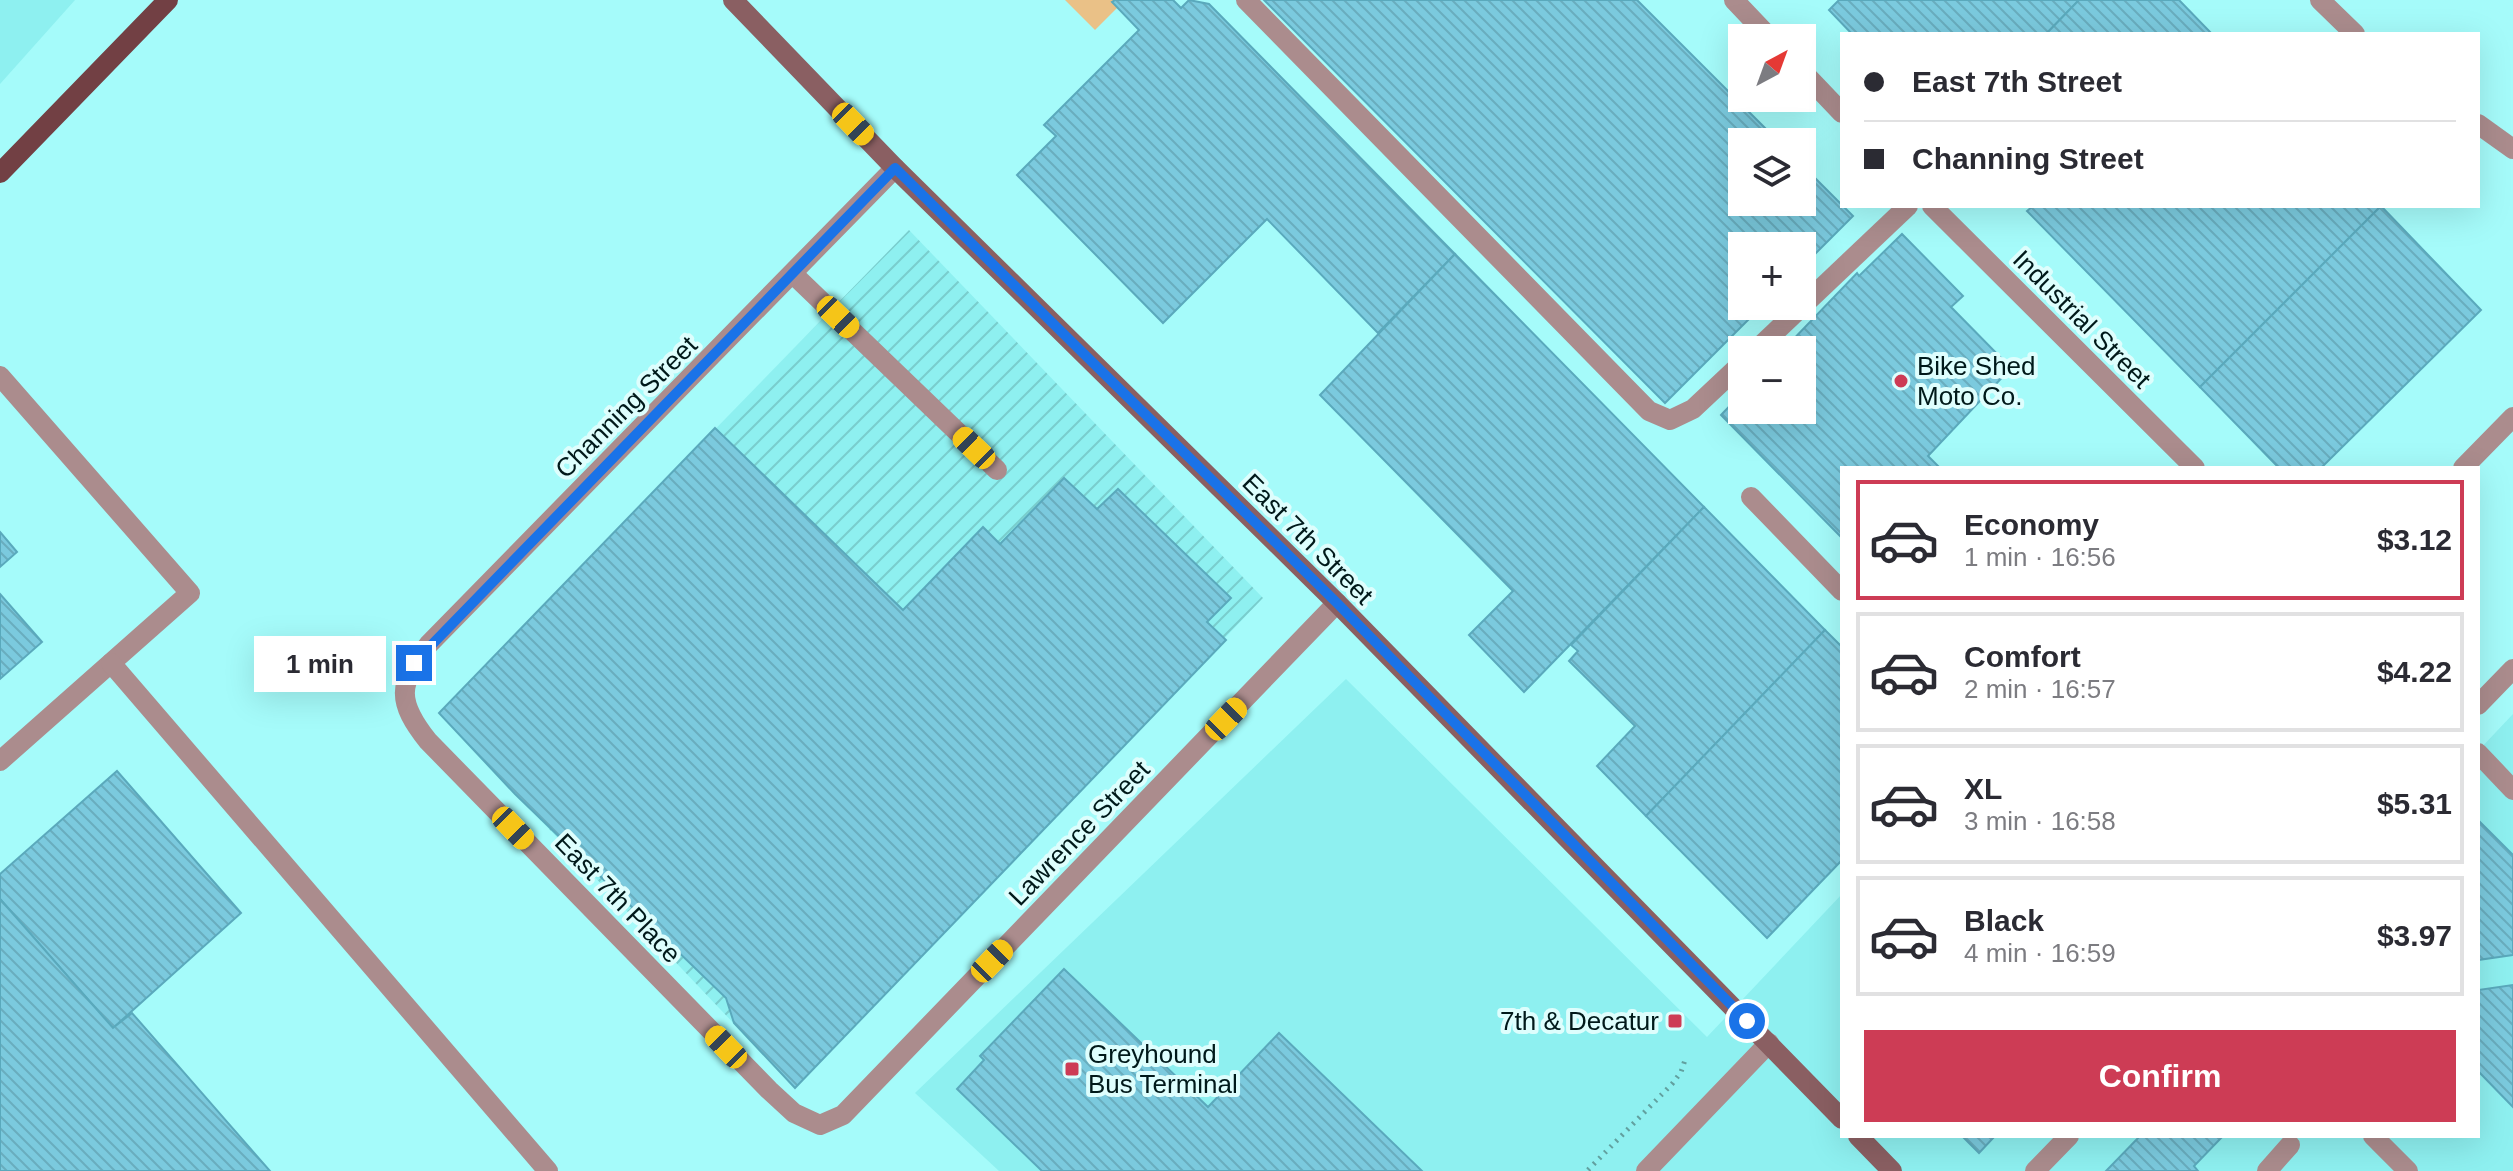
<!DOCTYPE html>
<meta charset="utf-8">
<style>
:root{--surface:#fff;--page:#f2f2f3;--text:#2b2b33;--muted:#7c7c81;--line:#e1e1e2;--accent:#cd3c55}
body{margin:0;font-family:Helvetica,sans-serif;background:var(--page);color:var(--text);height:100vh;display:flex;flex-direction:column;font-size:30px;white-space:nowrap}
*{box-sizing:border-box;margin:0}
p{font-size:26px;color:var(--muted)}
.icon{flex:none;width:44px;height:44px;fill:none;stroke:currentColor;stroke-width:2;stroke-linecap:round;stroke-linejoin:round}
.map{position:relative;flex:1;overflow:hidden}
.sheet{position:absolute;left:1840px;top:466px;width:640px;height:672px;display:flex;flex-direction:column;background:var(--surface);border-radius:0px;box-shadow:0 8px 32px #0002}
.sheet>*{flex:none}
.hud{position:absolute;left:1840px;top:32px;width:640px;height:176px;border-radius:0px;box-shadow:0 8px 32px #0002;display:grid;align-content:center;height:176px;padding:0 24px;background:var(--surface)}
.needle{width:52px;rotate:41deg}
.tools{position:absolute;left:1728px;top:24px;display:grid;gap:16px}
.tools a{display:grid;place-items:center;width:88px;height:88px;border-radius:0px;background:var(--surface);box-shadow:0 8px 32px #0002;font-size:40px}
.end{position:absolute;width:36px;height:36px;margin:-18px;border:10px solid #1a73e8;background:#fff;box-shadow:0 0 0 4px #fff}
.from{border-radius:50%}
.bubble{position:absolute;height:56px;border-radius:0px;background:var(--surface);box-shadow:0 8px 32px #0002;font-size:26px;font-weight:600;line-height:56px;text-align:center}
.car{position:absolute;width:24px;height:48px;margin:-24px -12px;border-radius:10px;box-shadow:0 0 6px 2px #0007;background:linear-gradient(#f5c518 24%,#345 0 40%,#f5c518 0 76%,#345 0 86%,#f5c518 0)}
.hud b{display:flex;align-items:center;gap:28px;height:76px;font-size:30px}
.hud b+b{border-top:2px solid var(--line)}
.hud i{width:20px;height:20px;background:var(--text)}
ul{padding:14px 0 0;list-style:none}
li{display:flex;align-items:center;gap:24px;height:120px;margin:0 16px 12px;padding:0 8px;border:4px solid var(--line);border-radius:0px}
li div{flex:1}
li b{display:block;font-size:30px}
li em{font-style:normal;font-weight:600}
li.active{border-color:var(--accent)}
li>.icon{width:72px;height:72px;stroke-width:1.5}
.action{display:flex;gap:16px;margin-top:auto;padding:16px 24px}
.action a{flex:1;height:92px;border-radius:0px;background:var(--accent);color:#fff;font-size:32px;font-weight:600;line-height:92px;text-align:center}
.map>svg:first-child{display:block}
.built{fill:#8ef0f0}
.industrial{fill:url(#industrial-furrows)}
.green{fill:#eac187}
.building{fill:url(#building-back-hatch);stroke:#5aa9bc;stroke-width:2}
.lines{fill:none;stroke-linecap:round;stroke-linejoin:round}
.path{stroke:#62a09f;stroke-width:5;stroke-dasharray:2 6;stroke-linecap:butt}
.lane{stroke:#ab8c8d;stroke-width:20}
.street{stroke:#ab8c8d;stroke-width:20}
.secondary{stroke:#8a5f62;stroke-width:20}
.primary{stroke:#724044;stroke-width:20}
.route{stroke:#1a73e8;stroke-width:10}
.poi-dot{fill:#cd3c55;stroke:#defefd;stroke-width:3}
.labels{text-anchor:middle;stroke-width:8;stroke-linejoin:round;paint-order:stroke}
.street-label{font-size:26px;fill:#00191a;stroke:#defefd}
.poi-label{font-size:26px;fill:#00191a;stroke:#defefd;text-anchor:start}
</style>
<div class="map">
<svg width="2513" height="1171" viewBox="0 0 2513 1171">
<defs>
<pattern id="industrial-furrows" width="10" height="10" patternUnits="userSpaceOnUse" patternTransform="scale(2)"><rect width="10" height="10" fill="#8ef0f0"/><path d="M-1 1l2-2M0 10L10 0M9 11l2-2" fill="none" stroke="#79cdcd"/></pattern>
<pattern id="building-back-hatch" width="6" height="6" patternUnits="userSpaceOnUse" patternTransform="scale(2)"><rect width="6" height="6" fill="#7bcade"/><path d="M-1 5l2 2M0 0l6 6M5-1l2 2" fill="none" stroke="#69adbe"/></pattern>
</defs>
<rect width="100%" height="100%" fill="#a5fbfa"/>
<g class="built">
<path d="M0,0H75L0,84Z"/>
<path d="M1346,679L1707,1037L1842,894V1136H2478V751L2513,714V1171H999L915,1093Z"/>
</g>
<path class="industrial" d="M909,230L1263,598L795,1088L439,713Z"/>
<path class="green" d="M1065,0H1125L1095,30Z"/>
<g class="building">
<path d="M1115,0H1173L1181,8L1189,0L1209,4L1455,254L1378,333L1267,219L1163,323L1017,175L1056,136L1044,125L1139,30L1112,2Z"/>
<path d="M1264,0H1637L1779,142H1742V202H1802V165L1853,216L1802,267V246H1742V306H1762L1665,403Z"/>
<path d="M1839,0H2079L2046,34H1852L1829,10Z"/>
<path d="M2079,0H2179L2212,34H2046Z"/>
<path d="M2033,206H2381L2200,387L2027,211Z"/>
<path d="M2381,206L2481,310L2321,468H2279L2200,387Z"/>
<path d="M1902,234L1963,296L1951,307L2011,368L1928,456L1940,468H1842V538L1721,415L1742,393V410H1802V350H1783L1857,273L1859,276Z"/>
<path d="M1455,254L1704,507L1524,692L1469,635L1513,591L1320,395Z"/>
<path d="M715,428L903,610L983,527L1000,544L1064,478L1097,509L1118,489L1231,598L1207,622L1226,640L795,1088L734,1023L726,998L515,794L439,713Z"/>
<path d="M1704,507L1825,630L1646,816L1597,766L1635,726L1569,661L1578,651L1571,645Z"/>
<path d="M0,532L17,552L0,567Z"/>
<path d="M0,594L42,642L0,679Z"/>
<path d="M1825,630L1842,647V860L1767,938L1646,816Z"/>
<path d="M117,771L241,913L113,1028L0,899V874Z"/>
<path d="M2478,820L2513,855V955L2478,960Z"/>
<path d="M0,899L113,1028L132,1013L270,1171H0Z"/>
<path d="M1064,969L1208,1107L1279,1033L1422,1171H1042L957,1089L984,1060L980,1056Z"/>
<path d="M2513,985V1107L2478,1071V990Z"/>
<path d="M1962,1136H1995L1979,1153Z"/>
<path d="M2140,1136H2223L2194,1166L2198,1171H2106Z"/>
</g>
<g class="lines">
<path class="path" d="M1588,1170L1672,1084L1681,1072L1686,1057"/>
<g class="lane">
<path d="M1246,0L1649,411L1670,420L1693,409L1742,363"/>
<path d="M2320,0L2355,34"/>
<path d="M2478,124L2513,149"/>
<path d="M793,274L997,470"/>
<path d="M1756,350L1908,206"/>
<path d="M0,376L190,593L0,761"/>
<path d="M2463,468L2513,417"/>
<path d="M1751,497L1842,591"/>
<path d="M111,663L548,1171"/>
<path d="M2373,1136L2408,1171"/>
<path d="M2267,1171L2290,1145"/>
</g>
<g class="street">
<path d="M1734,0L1770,38"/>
<path d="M1802,71L1842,113"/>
<path d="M895,168L429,644C397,684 397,702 428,741L769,1090L794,1113L820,1125L843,1115L1337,603"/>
<path d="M1932,206L2195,468"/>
<path d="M2478,705L2513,669"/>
<path d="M2478,753L2513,790"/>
<path d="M1646,1171L1769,1043"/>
<path d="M2035,1171L2069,1136"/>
</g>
<g class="secondary">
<path d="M733,0L895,168L1337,603L1842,1119"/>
<path d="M1858,1136L1892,1171"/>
</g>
<path class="primary" d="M0,173L168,0"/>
</g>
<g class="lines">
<path class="route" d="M414,663L895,168L1337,603L1747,1021"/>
</g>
<g class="poi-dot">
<circle cx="1901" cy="381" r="8"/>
<rect x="1667" y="1013" width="16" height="16" rx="4"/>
<rect x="1064" y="1061" width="16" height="16" rx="4"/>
</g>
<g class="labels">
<g class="street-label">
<text transform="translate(2082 319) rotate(45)" y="9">Industrial Street</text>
<text transform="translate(626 407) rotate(-45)" y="9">Channing Street</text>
<text transform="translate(1308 539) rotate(45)" y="9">East 7th Street</text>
<text transform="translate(1079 833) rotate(-46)" y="9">Lawrence Street</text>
<text transform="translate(618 898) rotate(46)" y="9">East 7th Place</text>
</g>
<g class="poi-label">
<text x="1917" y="375">Bike Shed<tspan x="1917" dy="30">Moto Co.</tspan></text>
<text x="1659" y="1030" text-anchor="end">7th &amp; Decatur</text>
<text x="1088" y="1063">Greyhound<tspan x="1088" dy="30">Bus Terminal</tspan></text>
</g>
</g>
</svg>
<div class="tools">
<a><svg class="needle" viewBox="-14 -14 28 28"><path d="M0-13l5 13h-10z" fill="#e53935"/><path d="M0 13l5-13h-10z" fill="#7c7c81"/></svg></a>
<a><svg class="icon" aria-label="layers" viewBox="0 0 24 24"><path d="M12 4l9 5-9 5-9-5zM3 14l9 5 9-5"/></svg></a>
<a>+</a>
<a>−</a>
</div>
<i class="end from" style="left:1747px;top:1021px"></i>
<i class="end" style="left:414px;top:663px"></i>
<div class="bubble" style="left:254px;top:636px;width:132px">1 min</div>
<i class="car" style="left:853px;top:124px;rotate:136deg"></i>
<i class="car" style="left:838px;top:317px;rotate:134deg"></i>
<i class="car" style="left:974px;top:448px;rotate:314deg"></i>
<i class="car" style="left:1226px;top:719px;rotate:44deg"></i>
<i class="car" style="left:513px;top:828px;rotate:136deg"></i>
<i class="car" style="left:992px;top:961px;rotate:44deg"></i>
<i class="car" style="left:726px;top:1047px;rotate:316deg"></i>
<div class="hud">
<b><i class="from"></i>East 7th Street</b>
<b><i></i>Channing Street</b>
</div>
<section class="sheet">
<ul>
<li class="active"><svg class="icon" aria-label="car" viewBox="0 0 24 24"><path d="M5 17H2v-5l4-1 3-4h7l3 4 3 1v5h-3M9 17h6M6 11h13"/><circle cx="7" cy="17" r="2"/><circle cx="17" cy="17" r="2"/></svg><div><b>Economy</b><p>1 min · 16:56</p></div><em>$3.12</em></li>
<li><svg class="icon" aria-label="car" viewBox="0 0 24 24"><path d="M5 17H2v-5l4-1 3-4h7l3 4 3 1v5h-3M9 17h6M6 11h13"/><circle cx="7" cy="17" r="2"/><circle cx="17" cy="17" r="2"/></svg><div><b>Comfort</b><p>2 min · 16:57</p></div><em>$4.22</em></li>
<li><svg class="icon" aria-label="car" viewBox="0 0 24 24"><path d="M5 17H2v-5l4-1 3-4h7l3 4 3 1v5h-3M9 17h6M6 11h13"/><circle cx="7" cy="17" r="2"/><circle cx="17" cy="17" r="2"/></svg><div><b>XL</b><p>3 min · 16:58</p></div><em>$5.31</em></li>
<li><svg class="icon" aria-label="car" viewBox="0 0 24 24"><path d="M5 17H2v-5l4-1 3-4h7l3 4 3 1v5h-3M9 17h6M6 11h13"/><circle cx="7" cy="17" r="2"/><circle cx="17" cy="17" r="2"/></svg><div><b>Black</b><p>4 min · 16:59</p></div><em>$3.97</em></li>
</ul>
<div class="action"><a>Confirm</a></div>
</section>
</div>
